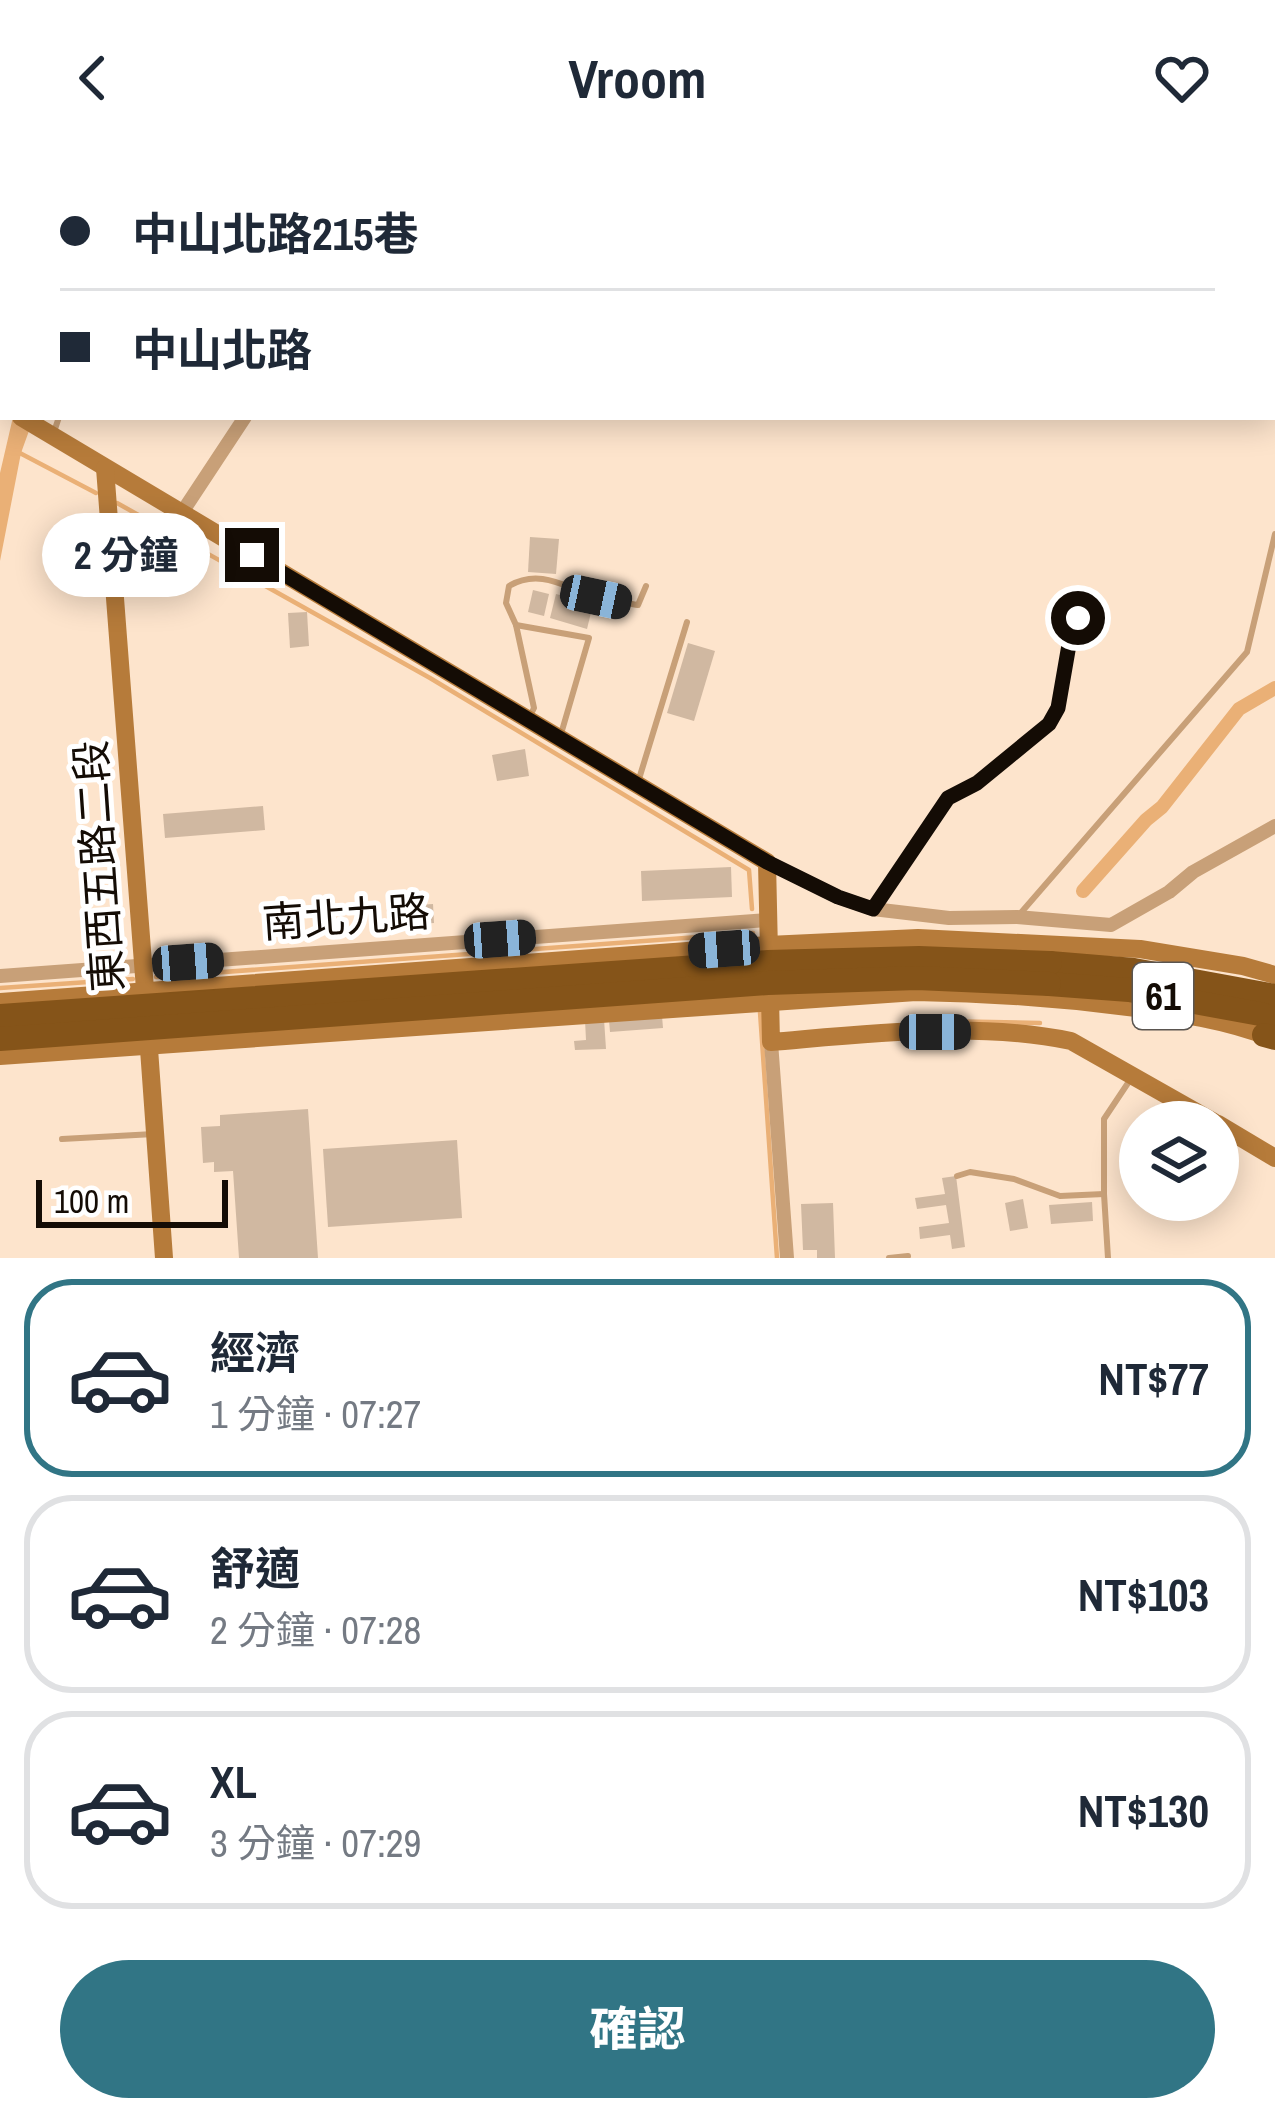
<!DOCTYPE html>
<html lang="zh-TW">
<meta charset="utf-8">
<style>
:root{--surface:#fff;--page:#f2f2f3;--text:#1f2937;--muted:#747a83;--line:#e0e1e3;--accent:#317585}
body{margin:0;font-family:"Archivo Narrow","Noto Sans TC",sans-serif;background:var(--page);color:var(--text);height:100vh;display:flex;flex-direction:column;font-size:45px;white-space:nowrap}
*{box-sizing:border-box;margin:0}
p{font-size:39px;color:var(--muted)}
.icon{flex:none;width:66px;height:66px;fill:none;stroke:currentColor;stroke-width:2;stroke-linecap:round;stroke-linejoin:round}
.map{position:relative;height:1102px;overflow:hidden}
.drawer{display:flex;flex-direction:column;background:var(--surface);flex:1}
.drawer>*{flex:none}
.guide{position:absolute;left:0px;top:0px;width:1275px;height:264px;box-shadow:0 6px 30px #0003;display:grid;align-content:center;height:264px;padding:0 60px;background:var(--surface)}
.tools{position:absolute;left:1119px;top:945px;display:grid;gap:24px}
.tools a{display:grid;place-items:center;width:120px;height:120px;border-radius:50%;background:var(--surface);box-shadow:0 6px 30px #0003;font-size:60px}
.scale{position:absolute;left:36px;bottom:30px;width:192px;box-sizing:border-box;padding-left:12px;border:6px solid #140c05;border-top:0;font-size:33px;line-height:42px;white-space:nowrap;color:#140c05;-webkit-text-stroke:9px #fff;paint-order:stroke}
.end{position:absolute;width:54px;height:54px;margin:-27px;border:15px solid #140c05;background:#fff;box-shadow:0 0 0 6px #fff}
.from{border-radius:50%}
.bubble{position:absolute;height:84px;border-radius:42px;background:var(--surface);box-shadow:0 6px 30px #0003;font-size:39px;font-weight:700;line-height:84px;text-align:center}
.car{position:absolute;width:36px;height:72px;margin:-36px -18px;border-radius:15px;box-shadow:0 0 9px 3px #0007;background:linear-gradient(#222 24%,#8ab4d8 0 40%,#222 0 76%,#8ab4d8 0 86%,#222 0)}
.guide b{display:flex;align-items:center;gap:42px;height:114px;font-size:45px}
.guide b+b{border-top:3px solid var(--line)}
.guide i{width:30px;height:30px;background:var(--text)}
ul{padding:21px 0 0;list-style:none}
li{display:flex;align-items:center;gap:36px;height:198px;margin:0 24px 18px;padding:0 36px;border:6px solid var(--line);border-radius:48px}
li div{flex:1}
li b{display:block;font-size:45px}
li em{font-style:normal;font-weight:700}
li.active{border-color:var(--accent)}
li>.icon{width:108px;height:108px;stroke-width:1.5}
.action{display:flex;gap:24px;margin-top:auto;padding:24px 60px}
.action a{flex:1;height:138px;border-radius:72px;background:var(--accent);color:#fff;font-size:48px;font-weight:700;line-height:138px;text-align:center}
header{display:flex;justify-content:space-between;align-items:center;height:156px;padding:0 60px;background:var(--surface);font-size:54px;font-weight:700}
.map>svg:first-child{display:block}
.water{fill:#eab076}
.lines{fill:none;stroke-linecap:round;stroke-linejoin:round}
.stream{stroke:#eab076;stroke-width:4.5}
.canal{stroke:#eab076;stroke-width:14}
.building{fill:#d0b8a1}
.lane{stroke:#c8a078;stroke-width:6}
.street{stroke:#c8a078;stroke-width:14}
.secondary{stroke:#b67b3a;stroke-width:18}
.highway{stroke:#855419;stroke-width:24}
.highway-bridge{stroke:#855419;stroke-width:24}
.route{stroke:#140c05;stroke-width:15}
.labels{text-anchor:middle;stroke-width:10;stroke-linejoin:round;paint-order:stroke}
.shield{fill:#fff;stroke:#5a5550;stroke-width:3}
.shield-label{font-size:39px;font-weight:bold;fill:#140c05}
.street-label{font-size:42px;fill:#140c05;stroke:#fff}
</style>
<header><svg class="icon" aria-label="back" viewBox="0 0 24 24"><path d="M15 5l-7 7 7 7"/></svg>Vroom<svg class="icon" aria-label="heart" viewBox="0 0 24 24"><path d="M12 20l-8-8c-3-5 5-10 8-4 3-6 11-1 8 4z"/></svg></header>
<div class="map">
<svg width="1275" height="1102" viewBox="0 0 1275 1102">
<rect width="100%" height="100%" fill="#fde4cc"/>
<path class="water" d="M13,261H34L21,297L0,405V317Z"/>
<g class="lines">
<g class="stream">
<path d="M16,295L96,337"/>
<path d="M117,347L430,522L749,714L752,753"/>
<path d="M156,821L753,777"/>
<path d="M0,832L133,823"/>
<path d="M760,856L777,1102"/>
<path d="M939,865L1040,867"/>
</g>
<path class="canal" d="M1083,735L1146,664L1162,651L1239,553L1275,532"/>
</g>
<g class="building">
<path d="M530,381L559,383L556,418L528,416Z"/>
<path d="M533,434L549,438L544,460L528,456Z"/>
<path d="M556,438L593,448L587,473L550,462Z"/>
<path d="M307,456L309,490L290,492L288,457Z"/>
<path d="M688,487L715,495L694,565L667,557Z"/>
<path d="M525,593L529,620L497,625L492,599Z"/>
<path d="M263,650L265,674L165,682L163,658Z"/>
<path d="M731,711L732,741L642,745L641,715Z"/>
<path d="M433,748L434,767L404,769L403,750Z"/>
<path d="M662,860L663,872L610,876L609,864Z"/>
<path d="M604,863L606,893L575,894L574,885L586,884L585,864Z"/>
<path d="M308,953L318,1102H239L233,1015L214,1016V1006L203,1007L201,971L220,970V959Z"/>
<path d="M457,984L462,1062L328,1071L323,993Z"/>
<path d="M956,1020L965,1091L952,1093L950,1079L920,1083L919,1071L949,1067L946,1049L917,1053L915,1042L945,1038L942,1022Z"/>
<path d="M1023,1043L1028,1072L1010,1075L1005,1047Z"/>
<path d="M1092,1046L1093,1065L1051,1068L1049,1049Z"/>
<path d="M833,1047L835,1102H817V1094H803L801,1048Z"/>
</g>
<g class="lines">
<g class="lane">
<path d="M627,0V3"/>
<path d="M54,276L59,261"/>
<path d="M516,469L589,482L561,578"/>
<path d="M530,560L534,552L516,469L506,447L509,430C538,413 562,429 591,439C606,444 622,446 638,449L646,430"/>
<path d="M639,623L687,466"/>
<path d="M875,750L948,642L977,627L1049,568L1058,552L1069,483L1079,462"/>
<path d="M1019,759L1247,496L1275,378"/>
<path d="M62,983L154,978"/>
<path d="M957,1020L970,1016L1014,1023L1060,1040L1104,1038"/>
<path d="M889,1102L908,1100"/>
<path d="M1108,1102L1104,1038V963L1132,921"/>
</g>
<g class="street">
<path d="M240,0L242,3"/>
<path d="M181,358L245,261"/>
<path d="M767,706L838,741L873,753L949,762L1017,761L1111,769L1169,736L1193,716L1275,670"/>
<path d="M0,820L768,764"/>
<path d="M771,886L787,1102"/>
</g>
<g class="secondary">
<path d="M0,249L3,251"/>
<path d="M21,261L767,706L771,886C867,878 975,865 1071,885L1214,966"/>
<path d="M105,312L146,846"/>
<path d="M0,846L768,789L918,782L1140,793L1243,810L1275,819"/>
<path d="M148,879L164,1102"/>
<path d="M0,900L916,836C988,837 1057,842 1128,851C1178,857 1226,864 1272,882"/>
<path d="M1218,968L1275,1002"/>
</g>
<g class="highway">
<path d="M1050,807L1134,814L1275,840"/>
<path d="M1049,828L1129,834L1260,858L1275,863"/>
<path d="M1264,879L1275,882"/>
</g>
<g class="highway-bridge">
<path d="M0,860L768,806L919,802L1050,807"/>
<path d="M0,883L768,827L917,822L1049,828"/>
</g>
</g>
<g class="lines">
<path class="route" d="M252,399L767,706L838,741L873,753L948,642L977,627L1049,568L1058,552L1070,483L1078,462"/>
</g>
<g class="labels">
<rect class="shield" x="1133" y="807" width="60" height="66" rx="9"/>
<g class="shield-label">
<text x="1163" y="854">61</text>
</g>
<g class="street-label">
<text transform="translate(99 710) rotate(-94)" y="15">東西五路二段</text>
<text transform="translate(346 761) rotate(-4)" y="15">南北九路</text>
</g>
</g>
</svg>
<div class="tools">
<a><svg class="icon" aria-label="layers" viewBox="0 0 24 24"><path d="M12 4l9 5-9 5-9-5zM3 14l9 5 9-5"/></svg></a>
</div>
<div class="scale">100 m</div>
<i class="end from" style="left:1078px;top:462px"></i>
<i class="end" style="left:252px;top:399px"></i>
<div class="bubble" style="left:42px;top:357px;width:168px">2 分鐘</div>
<i class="car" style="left:596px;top:441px;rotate:102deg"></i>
<i class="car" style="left:500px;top:783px;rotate:86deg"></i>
<i class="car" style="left:724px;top:793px;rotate:266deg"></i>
<i class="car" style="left:188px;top:806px;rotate:86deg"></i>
<i class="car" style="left:935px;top:876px;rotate:90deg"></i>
<div class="guide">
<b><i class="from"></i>中山北路215巷</b>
<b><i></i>中山北路</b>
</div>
</div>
<section class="drawer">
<ul>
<li class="active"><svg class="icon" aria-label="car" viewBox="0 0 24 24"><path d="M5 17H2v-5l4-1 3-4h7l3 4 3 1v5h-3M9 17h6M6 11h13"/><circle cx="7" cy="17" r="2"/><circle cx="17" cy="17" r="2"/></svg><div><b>經濟</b><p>1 分鐘 · 07:27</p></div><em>NT$77</em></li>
<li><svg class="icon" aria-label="car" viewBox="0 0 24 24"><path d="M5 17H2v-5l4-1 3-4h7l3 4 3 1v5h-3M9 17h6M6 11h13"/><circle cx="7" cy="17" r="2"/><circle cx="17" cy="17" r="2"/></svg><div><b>舒適</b><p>2 分鐘 · 07:28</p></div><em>NT$103</em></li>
<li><svg class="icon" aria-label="car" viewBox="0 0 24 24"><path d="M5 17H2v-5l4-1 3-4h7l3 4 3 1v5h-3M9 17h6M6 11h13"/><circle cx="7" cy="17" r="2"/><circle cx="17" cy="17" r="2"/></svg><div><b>XL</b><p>3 分鐘 · 07:29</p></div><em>NT$130</em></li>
</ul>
<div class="action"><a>確認</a></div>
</section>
